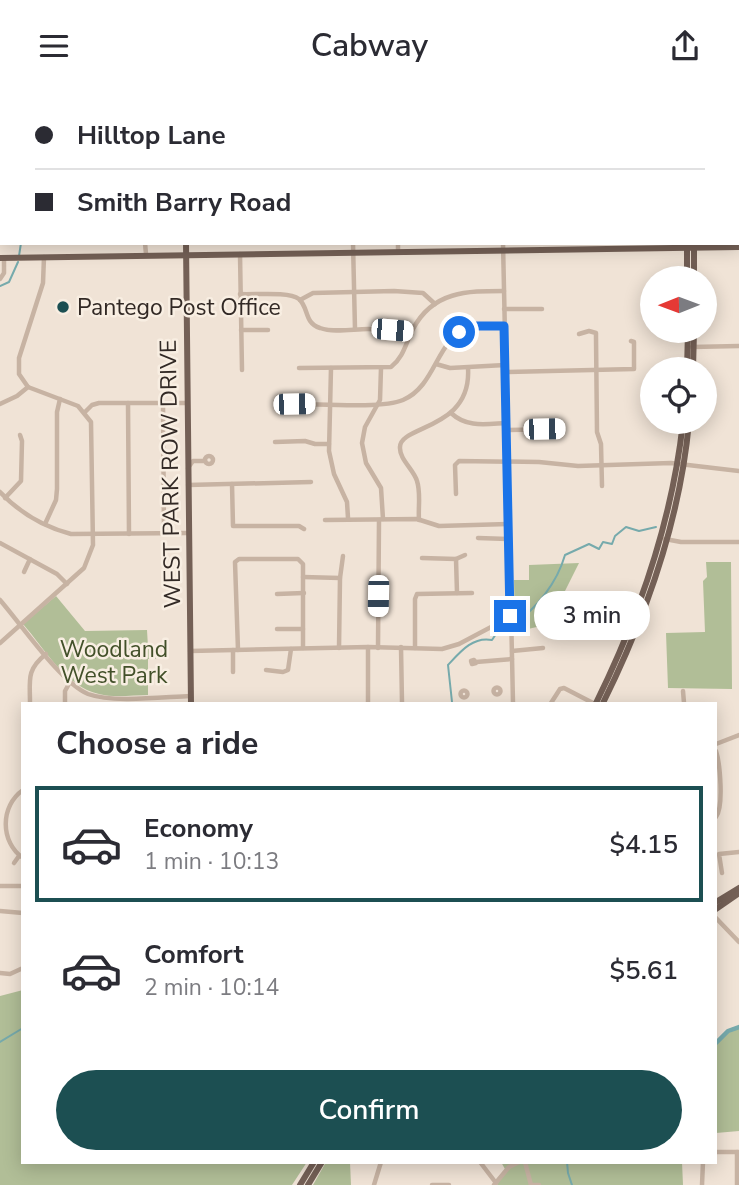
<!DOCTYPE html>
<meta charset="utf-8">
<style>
:root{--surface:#fff;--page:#f2f2f3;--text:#2b2b33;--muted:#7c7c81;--line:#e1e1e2;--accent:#1c4f52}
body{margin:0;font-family:"Nunito Sans",sans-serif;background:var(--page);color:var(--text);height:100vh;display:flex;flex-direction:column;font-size:26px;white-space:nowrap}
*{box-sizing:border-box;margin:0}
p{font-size:23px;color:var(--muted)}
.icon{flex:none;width:38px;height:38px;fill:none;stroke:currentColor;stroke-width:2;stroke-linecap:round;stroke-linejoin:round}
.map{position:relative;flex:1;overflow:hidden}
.sheet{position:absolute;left:21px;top:611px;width:696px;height:462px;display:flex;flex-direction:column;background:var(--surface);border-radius:0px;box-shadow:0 4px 18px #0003}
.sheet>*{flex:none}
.top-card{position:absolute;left:0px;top:0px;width:740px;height:154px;box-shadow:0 4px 18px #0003;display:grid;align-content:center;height:154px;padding:0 35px;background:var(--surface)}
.needle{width:46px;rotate:269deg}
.fabs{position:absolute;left:640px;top:175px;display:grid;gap:14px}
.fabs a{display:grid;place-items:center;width:77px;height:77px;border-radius:50%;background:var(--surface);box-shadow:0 4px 18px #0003;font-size:35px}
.end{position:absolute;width:32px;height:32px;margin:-16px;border:9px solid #1a73e8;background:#fff;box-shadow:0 0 0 4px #fff}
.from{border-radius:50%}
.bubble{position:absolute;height:49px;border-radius:24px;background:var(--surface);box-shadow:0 4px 18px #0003;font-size:23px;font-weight:600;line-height:49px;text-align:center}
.car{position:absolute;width:21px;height:42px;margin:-21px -10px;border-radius:9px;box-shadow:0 0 5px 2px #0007;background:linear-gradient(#fff 24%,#345 0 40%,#fff 0 76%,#345 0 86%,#fff 0)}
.top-card b{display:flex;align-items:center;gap:24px;height:66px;font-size:26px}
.top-card b+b{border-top:2px solid var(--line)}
.top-card i{width:18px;height:18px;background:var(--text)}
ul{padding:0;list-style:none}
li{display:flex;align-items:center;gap:21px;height:116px;margin:0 14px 10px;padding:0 21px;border:4px solid transparent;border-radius:0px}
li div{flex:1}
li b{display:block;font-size:26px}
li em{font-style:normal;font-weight:600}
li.current{border-color:var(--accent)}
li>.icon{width:63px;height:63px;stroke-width:1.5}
h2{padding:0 35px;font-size:32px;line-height:84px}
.action{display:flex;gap:14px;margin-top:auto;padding:14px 35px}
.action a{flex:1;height:80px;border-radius:42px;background:var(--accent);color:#fff;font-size:28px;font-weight:600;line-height:80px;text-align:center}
header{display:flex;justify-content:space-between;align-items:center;height:91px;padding:0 35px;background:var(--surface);font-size:32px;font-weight:600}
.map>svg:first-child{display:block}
.green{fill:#b1be97}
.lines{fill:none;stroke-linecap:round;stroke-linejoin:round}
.stream{stroke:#76aaac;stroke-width:2}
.river{stroke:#76aaac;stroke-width:4.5}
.minor{stroke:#c7b3a3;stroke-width:4.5}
.major{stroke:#746056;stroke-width:6}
.route{stroke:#1a73e8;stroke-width:9}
.poi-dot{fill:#1c4f52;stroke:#f8eee2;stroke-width:2.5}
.labels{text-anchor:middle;stroke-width:5;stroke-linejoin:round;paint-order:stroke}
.poi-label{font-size:23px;fill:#322925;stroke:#f8eee2;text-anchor:start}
.street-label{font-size:23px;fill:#322925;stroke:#f8eee2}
.park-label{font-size:23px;fill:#425029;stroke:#f8eee2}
</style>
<header><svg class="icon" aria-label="menu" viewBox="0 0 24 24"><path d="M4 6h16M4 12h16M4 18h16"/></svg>Cabway<svg class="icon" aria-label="share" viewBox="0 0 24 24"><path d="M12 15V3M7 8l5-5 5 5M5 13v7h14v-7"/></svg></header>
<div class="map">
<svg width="739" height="1094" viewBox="0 0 739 1094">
<rect width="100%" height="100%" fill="#f0e3d6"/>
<g class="green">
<path d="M706,471H731L732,598L668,597L666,542L705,541L703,490L707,486Z"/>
<path d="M579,472L559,512L562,515L557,542L541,535L515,541L514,489H529V474Z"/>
<path d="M56,505L85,540L147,539L148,556L156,558V568H148V604C132,604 115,607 99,603C66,596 44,557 23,533Z"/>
<path d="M23,899V1071H307L292,1094H0V905Z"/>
<path d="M733,936H739V1040L716,1042V952Z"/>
<path d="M326,1071H350L351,1094H313Z"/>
<path d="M501,1071H682L683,1094H497L505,1078Z"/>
</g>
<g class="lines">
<g class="stream">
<path d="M19,165L21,152"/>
<path d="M0,195L9,191L18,171"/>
<path d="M513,534C537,517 557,492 565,464L589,453L599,458L603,451L612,453L615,445L626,436L639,440L656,436"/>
<path d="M452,611L448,574C460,561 473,545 492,549L498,540L506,538"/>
<path d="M0,951L23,937"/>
<path d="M567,1071L568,1082L572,1094"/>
</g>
<path class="river" d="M716,952L728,940L739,936"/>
<g class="minor">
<path d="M3,0V2"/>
<path d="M52,0V2"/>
<path d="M90,0V2"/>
<path d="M123,0V2"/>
<path d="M266,0L267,2"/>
<path d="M500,0V2"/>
<path d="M524,0V2"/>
<path d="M560,0V1"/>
<path d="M604,0V2"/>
<path d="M352,2L353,0"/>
<path d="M401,2L402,0"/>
<path d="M0,31H2"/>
<path d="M0,98H2"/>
<path d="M145,152L146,163"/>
<path d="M353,152L355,238"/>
<path d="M398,152V160"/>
<path d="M503,152L513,612"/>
<path d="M240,163L242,279"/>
<path d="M0,188L4,182V167"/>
<path d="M240,203C254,204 288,200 299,208C309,217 304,232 320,237C334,242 353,238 368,238C382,238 397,240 411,241"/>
<path d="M300,209L313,202L394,200L423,202L435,213"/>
<path d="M504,218H542"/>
<path d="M241,239H268"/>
<path d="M579,243L589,240L596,242V246L597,341L601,353L602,395"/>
<path d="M692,256L739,255"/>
<path d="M436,273L450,277L505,274"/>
<path d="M299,277L391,276C404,266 406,251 413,238C433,200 467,200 504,200"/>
<path d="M331,277L329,360L334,383L347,411L348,427"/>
<path d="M381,277L380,309L365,336L362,352L366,372L381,397L383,428"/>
<path d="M505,281L634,278V251L631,250"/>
<path d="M128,312L129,443"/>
<path d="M163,312L164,442"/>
<path d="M0,313L17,305L28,296"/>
<path d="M294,313C320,313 382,318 403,309C438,294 436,244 472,236C482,233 494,235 504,235"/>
<path d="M85,321L92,314L99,312H187"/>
<path d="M451,322C467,337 486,333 506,332"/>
<path d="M506,339L563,338"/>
<path d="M275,351L305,350L315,353H329"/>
<circle cx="209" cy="369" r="4"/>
<path d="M188,377L193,370H205"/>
<path d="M232,393L233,435H299L304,438"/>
<path d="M188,394L311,391"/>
<path d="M0,401C19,421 44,436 71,443L188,442"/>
<path d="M456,403L455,374L459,370L539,371L578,375L671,372L739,380"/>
<path d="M5,407L21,390L22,350L20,344"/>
<path d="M325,429L417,428L439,435L508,433"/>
<path d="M419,429C418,416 421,402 417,390C414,379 399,368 400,356C400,334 472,339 468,277"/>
<path d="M45,433L56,409L57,398V321L60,308"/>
<path d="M478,447L508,448"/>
<path d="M665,448L681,451H739"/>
<path d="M0,452L57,483L67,493"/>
<path d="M422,467L456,468L457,502"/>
<path d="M456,468L465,464"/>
<path d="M24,481L30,468"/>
<path d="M303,486L340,487"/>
<path d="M277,503L304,502"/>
<path d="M0,509C21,533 61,592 88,603C113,612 163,606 190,605"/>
<path d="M277,538H303"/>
<path d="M0,552L84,477L93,454L91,331L78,315L28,296L19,283V267L43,192L44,166"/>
<path d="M368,556V612"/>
<path d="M401,556L402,612"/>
<path d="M339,557L340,487L343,465"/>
<path d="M378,557L379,429"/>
<path d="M415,557V508L417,503L472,502"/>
<path d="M233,559V581"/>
<path d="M238,559L235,471L239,468H298L303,473V557"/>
<path d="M190,560L368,556L442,558L459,553L510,526"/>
<path d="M512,560L543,557"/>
<path d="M474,569L476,572L472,573L471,570Z"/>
<path d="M476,571L512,568"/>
<path d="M266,579L283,581L288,579L291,558"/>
<circle cx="497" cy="600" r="3.5"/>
<circle cx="464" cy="603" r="3.5"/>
<path d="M683,600L684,612"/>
<path d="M30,612C30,589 26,579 46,563"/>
<path d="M65,612V600L70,591"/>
<path d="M551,612L560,598L564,597L593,612"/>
<path d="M716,653L739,644"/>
<path d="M716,660C720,673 724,715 716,726"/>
<path d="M23,699C0,715 0,751 23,767"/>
<path d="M14,772L19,765"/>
<path d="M722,782L719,763L739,761"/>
<path d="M0,795H23"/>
<path d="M0,820L23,822"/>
<path d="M716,827L739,851"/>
<path d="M0,882L10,883L23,877"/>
<path d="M716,1061H739"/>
<path d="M480,1071L496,1092"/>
<path d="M525,1071L531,1094"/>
<path d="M374,1094L381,1071"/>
<path d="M432,1094H449"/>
<path d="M494,1094L509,1076L519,1071"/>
<path d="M532,1094H539"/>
<path d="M702,1094L703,1071"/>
<path d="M737,1094V1061"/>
</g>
<g class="major">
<path d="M184,0V2"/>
<path d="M687,2V0"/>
<path d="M694,2V0"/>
<path d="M186,152L191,612"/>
<path d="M687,152V187"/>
<path d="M0,167L739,156"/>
<path d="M694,187V152"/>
<path d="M687,278L688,240"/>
<path d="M693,278L694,240"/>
<path d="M596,612C640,523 672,430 683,331"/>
<path d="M603,612C647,523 680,430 689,331"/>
<path d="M716,811L739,797"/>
<path d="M716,818L739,802"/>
<path d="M300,1094L314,1071"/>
<path d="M308,1094L322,1071"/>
</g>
</g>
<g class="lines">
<path class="route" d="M459,241L472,235H504L510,525"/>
</g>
<circle class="poi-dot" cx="63" cy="216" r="7"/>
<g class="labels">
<g class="poi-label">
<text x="77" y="224">Pantego Post Office</text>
</g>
<g class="street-label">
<text transform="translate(170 383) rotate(-91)" y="8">WEST PARK ROW DRIVE</text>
</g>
<g class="park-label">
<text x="114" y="566">Woodland<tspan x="114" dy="26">West Park</tspan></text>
</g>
</g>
</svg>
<div class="fabs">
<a><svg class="needle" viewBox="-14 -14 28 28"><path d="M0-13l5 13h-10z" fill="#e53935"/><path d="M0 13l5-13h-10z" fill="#7c7c81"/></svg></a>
<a><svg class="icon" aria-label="locate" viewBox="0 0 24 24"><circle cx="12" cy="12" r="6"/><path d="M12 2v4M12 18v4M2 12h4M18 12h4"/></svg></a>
</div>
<i class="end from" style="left:459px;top:241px"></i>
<i class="end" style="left:510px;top:525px"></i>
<div class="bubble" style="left:534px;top:500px;width:116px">3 min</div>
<i class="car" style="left:392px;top:239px;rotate:95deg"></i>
<i class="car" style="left:294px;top:313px;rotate:89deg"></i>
<i class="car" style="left:544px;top:338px;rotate:89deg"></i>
<i class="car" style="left:378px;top:505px;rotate:181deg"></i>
<div class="top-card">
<b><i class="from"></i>Hilltop Lane</b>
<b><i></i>Smith Barry Road</b>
</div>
<section class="sheet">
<h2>Choose a ride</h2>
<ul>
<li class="current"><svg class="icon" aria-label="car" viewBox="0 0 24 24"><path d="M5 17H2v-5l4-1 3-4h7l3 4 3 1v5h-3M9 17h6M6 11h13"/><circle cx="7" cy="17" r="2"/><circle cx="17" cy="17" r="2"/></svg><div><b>Economy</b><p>1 min · 10:13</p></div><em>$4.15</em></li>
<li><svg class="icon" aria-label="car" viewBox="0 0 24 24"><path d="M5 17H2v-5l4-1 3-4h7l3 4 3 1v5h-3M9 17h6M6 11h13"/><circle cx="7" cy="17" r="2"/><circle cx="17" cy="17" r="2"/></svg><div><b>Comfort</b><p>2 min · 10:14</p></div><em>$5.61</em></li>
</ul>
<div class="action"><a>Confirm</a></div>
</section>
</div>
